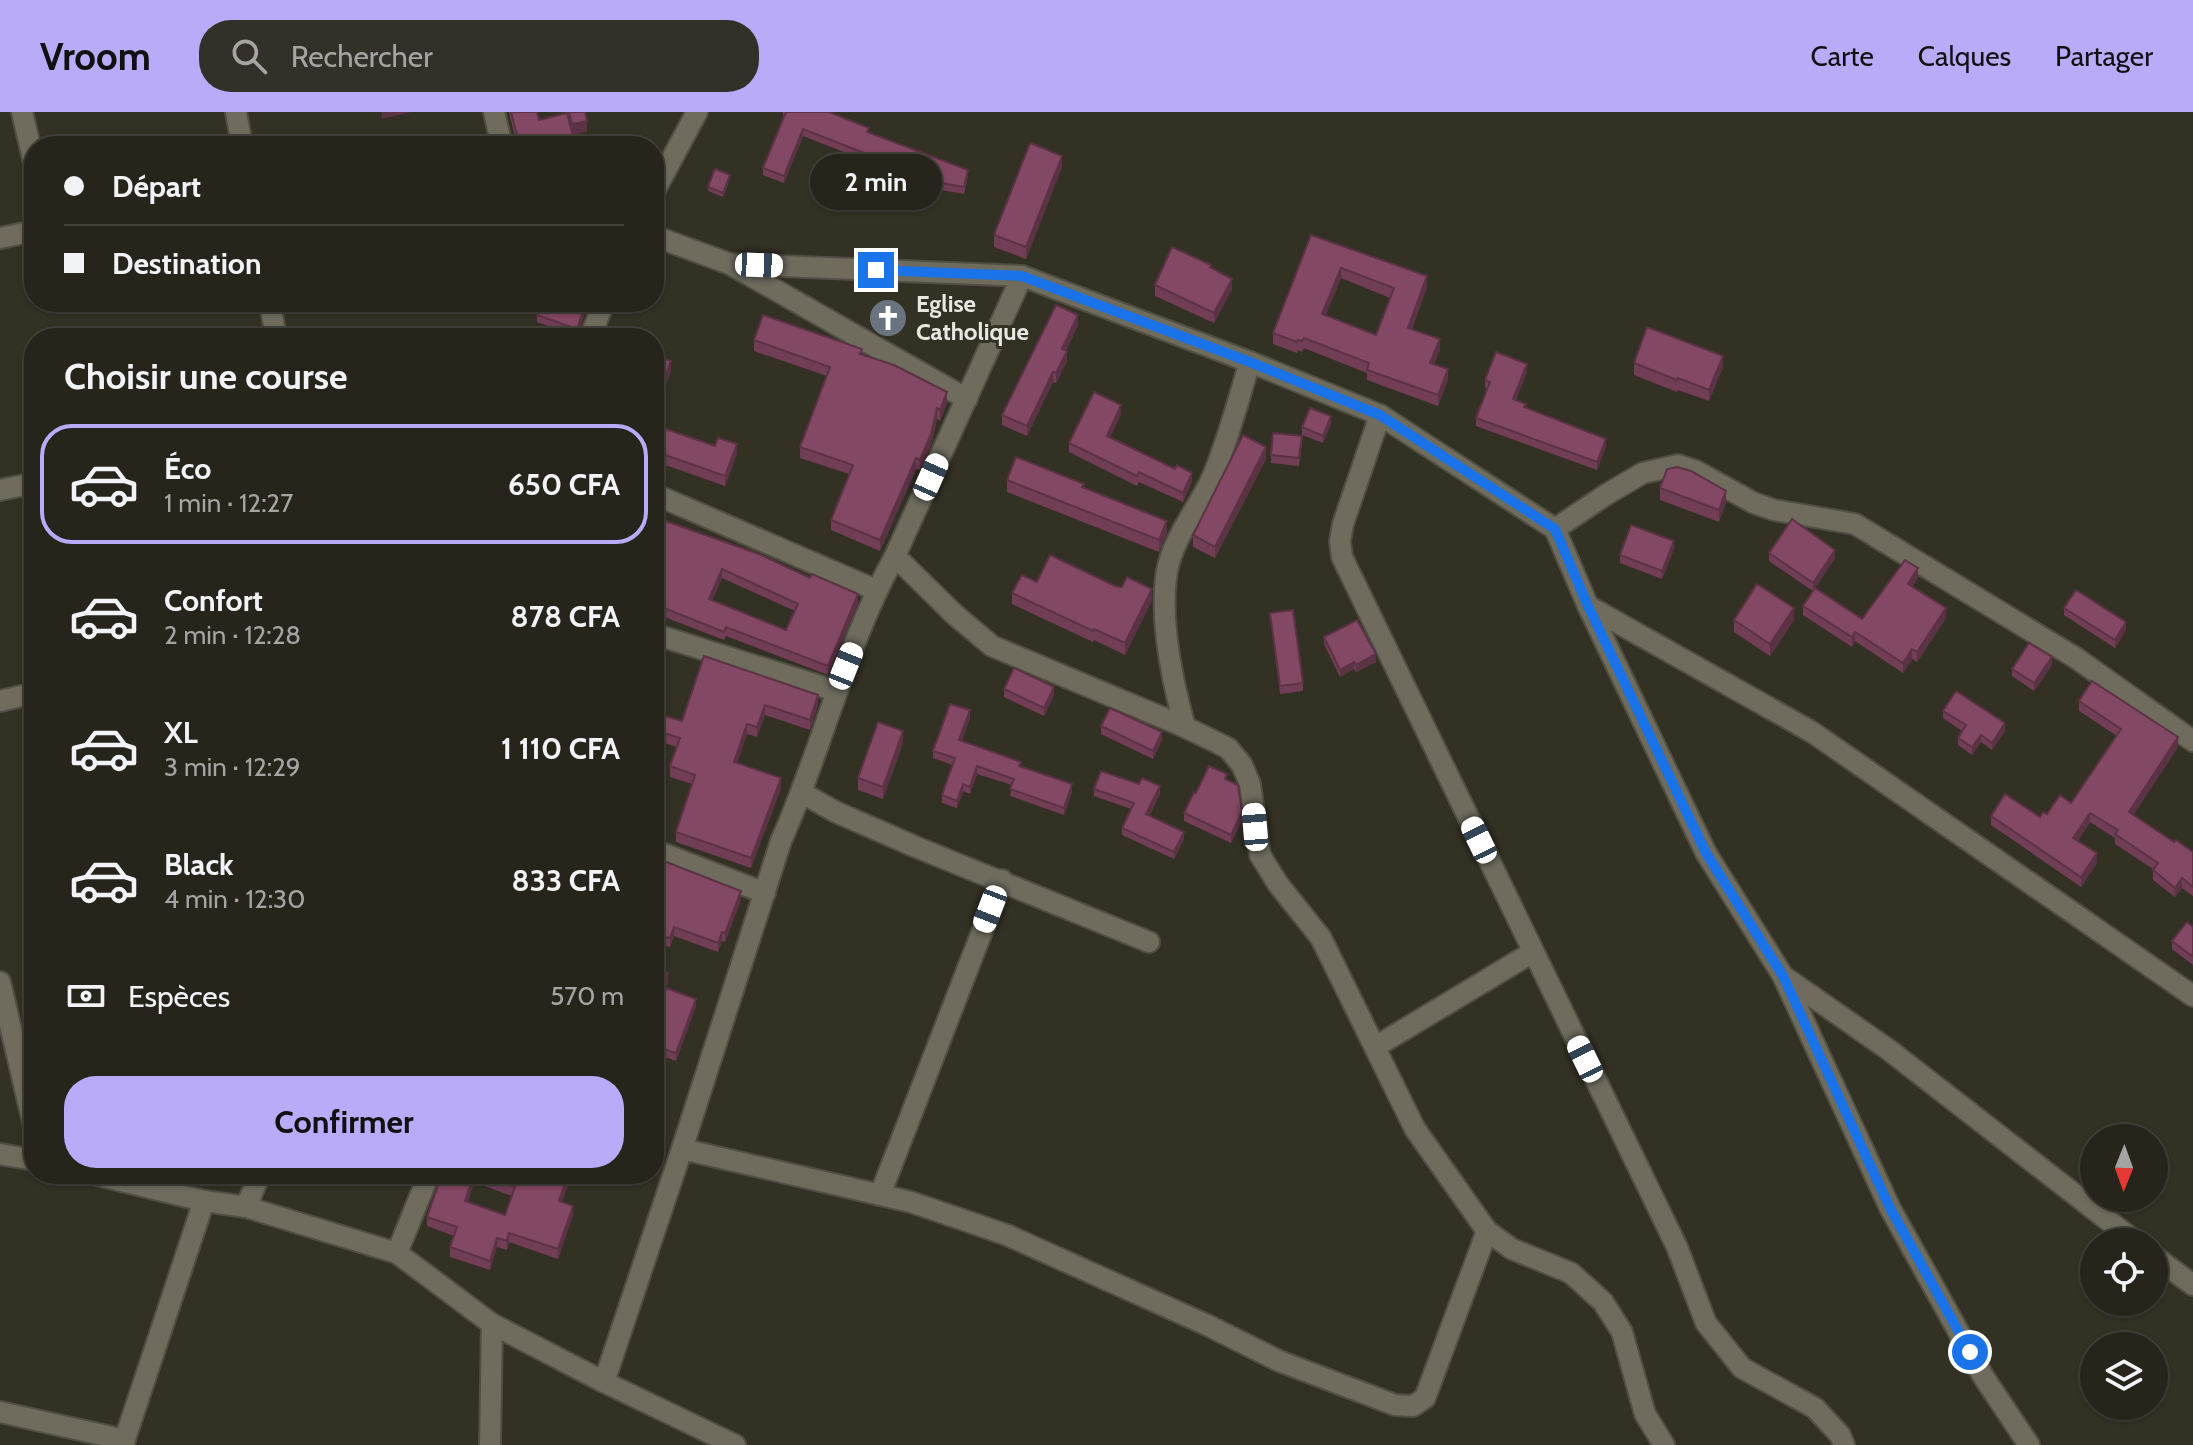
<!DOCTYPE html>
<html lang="fr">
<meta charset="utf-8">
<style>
:root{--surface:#26241b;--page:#323028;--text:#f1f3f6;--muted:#a4a4a3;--line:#42413a;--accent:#b9abf7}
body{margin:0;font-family:Cabin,sans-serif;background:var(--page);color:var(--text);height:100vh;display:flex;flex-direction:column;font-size:30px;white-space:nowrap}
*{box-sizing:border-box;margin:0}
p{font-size:26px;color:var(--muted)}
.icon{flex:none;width:44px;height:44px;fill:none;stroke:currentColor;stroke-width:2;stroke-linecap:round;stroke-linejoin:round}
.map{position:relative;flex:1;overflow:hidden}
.sheet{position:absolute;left:24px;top:216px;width:640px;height:856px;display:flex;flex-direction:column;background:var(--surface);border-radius:32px;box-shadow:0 2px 6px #0004,0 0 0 2px var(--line)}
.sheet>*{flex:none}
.hud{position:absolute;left:24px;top:24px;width:640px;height:176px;border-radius:32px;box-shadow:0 2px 6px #0004,0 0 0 2px var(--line);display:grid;align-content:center;height:176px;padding:0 40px;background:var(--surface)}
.needle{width:52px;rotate:181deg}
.fabs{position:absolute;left:2080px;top:1012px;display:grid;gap:16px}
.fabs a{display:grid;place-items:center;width:88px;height:88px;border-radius:50%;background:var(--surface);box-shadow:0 2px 6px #0004,0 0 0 2px var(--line);font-size:40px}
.end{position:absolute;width:36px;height:36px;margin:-18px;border:10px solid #1a73e8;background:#fff;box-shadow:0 0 0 4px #fff}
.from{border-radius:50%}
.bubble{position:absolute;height:56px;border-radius:28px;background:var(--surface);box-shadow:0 2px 6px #0004,0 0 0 2px var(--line);font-size:26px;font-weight:700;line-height:56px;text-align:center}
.car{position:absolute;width:24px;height:48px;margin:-24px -12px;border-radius:10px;box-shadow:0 0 6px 2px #0007;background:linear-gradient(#fff 24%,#345 0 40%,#fff 0 76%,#345 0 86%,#fff 0)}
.hud b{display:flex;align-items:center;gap:28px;height:76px;font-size:30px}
.hud b+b{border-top:2px solid var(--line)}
.hud i{width:20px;height:20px;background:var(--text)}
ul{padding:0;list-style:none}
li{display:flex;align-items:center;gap:24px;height:120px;margin:0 16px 12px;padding:0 24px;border:4px solid transparent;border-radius:32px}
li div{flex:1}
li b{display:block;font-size:30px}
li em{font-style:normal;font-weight:700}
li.on{border-color:var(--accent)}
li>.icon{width:72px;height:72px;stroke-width:1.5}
h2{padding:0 40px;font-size:36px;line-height:96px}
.pay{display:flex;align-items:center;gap:20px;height:88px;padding:0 40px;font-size:30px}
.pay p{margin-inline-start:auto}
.cta{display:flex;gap:16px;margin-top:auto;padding:16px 40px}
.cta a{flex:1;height:92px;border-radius:32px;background:var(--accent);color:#111;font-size:32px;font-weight:700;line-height:92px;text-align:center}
header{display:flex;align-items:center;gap:48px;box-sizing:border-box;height:112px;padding:0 40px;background:var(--accent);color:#111}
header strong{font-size:38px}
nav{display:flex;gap:44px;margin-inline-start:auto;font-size:28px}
.search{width:560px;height:72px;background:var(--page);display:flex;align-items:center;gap:20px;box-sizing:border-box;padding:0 28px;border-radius:32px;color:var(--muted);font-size:30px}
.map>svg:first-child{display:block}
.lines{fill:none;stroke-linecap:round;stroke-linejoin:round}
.minor-casing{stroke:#514e43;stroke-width:24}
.minor{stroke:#6f6c5e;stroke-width:20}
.wall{fill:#713e55;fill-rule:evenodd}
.shaded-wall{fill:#5c3245}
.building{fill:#834863;stroke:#5c3245;stroke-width:2;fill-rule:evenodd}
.route{stroke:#1a73e8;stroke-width:10}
.labels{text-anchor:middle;stroke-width:6;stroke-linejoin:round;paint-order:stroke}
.poi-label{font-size:24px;font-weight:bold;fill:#e9e8e0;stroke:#333024;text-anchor:start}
</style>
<header>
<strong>Vroom</strong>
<div class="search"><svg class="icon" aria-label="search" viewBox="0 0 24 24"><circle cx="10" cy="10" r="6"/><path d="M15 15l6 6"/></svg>Rechercher</div>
<nav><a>Carte</a><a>Calques</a><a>Partager</a></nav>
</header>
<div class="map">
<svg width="2193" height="1333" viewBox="0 0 2193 1333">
<rect width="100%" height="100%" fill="#333024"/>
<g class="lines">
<defs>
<g id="minor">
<path d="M22,0L34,51"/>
<path d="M236,0L242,34"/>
<path d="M494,0L502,34"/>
<path d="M654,80L697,0"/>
<path d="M654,124L730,152L967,287"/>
<path d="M0,126L34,119"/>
<path d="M1022,164L1250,250L1380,303L1555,417L1588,494L1706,741L1783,864L1890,1096L1983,1264L2029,1333"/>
<path d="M270,190L276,226"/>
<path d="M590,226L604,190"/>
<path d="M1380,303L1343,412L1340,429L1342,445L1677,1135L1706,1211L1742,1256L1815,1296L1840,1323L1844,1333"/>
<path d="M0,378L34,371"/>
<path d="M654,382L876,478"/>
<path d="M1555,417L1607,382L1643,361L1678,353L1696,359L1754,391L1774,398L1855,412L2076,546L2193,629"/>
<path d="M895,444L954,502L992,534L1185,615L1228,636L1242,653L1250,672L1260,743L1278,772L1321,826L1415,1017L1487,1119L1512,1137L1571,1161L1603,1190L1622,1220L1645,1302L1664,1333"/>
<path d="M1588,494L1812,620L2193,884"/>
<path d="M654,522L836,579"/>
<path d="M0,589L34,581"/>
<path d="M1185,615C1172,568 1159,507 1167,459C1174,424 1198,397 1212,366C1228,329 1238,288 1250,250"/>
<path d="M802,681L836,700L916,735L1149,830"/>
<path d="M654,738L765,781"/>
<path d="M1783,864L1889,938L2136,1130"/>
<path d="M0,870L34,1015"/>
<path d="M1375,935L1533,840"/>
<path d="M682,1037L911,1090L1007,1123L1207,1213L1279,1249L1395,1293L1413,1294L1425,1286L1487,1119"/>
<path d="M0,1042L34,1048"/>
<path d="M93,1062L204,1089L246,1095L397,1141L492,1212L604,1270L682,1037L781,729C823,635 845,534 895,444L1022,164L730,152"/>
<path d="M880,1083L1002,768"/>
<path d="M246,1095L260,1062"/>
<path d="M397,1141L429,1062"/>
<path d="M2154,1144L2193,1173"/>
<path d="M604,1270L735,1333"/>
<path d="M0,1300L125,1328"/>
<path d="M123,1333L204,1089"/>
<path d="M490,1333L492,1212"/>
</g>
</defs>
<use href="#minor" class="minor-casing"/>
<use href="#minor" class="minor"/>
</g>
<g class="wall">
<path d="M509,0H537L539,8L567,1L566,0H585L587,19L573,23L575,34H517Z"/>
<path d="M783,0H829L869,21L968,64L964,82L941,78L803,24L784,71L763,63V56L783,5Z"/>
<path d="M1062,55L1026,147L994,135V123Z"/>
<path d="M730,66L723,85L708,79V75Z"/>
<path d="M1311,123L1427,175L1412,217L1440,238L1434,252L1448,268L1438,294L1367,268V261L1304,236L1302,240L1298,238L1297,241L1273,232V221ZM1341,166L1390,186L1376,223L1325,204Z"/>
<path d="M1211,156L1232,177L1214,211L1155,184V173Z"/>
<path d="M485,190H515V196L486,200Z"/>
<path d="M588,190L577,224L537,210V203Z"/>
<path d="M1078,213L1066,239L1067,249L1056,271L1053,270L1027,324L1002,313V303Z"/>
<path d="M754,228L862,243L947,291L940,309L937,307L931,333L920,358L916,357L880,439L831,418V408L849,362L800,346V335L827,264L754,239Z"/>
<path d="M1634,251L1723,255L1709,289L1678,278L1677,280L1634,263Z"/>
<path d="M1527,260L1516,288L1526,296L1606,334L1597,358L1476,314V306L1488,277L1485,276V268Z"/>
<path d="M1121,302L1110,325L1192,370L1183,390L1139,370L1137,374L1069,340V331Z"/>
<path d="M1331,312L1323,331L1302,323V315Z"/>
<path d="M654,313L737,342L725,374L654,349Z"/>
<path d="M1302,331L1299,354L1271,351V343Z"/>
<path d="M1266,347L1215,446L1193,435V423Z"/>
<path d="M1007,368L1084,376L1167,421L1159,440L1007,380Z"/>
<path d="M1660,376L1726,390L1719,410L1660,388Z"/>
<path d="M654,405L858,491L828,563L726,524L724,528L654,501ZM722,466L795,499L786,518L712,489Z"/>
<path d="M1674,437L1662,467L1620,451V443Z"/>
<path d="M1769,441L1835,446L1813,479L1769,449Z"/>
<path d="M1918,466L1912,475L1946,506L1917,550L1912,547L1903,561L1855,529L1852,535L1803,503V494L1862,507Z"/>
<path d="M1037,470L1115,474L1152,488L1125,543L1094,528L1093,530L1012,492V481Z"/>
<path d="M2064,496L2126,518L2115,536L2064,503Z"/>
<path d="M1270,501L1303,571V579L1280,582Z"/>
<path d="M1734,508H1794L1770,544L1734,520Z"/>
<path d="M1324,525L1376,550L1356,560L1354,557L1340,565L1324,532Z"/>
<path d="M704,544L818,593L810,618L765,603L757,625L747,622L737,651L781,676L751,756L676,730V720L692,672L670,665V654L677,635L654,628V601L682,609Z"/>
<path d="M2052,553L2034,579L2012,564V557Z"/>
<path d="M1004,577L1054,583L1044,604L1004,585Z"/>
<path d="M2079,589L2178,635L2133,703L2174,730L2193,740V784L2182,776L2175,785L2153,768V757L2115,732V726L2090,710L2078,729L2097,751L2081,775L1991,713V704L2040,705L2071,691L2117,624L2079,599Z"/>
<path d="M1943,599L2005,619L1992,638L1981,630L1972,643L1958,633V626L1962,619L1943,606Z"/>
<path d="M970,606L962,629L1021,655L1072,680L1064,703L1010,684L1012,673L977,662L970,682L963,679L957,696L942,691V683L953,653L933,646V639Z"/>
<path d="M1101,614L1162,628L1153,647L1101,622Z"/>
<path d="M903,631L883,687L858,678V666Z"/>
<path d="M1227,668L1242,708L1231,731L1184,709V701L1196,681Z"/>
<path d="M1094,677L1160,682L1149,704L1184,727L1174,747L1122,723V716L1131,697L1094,684Z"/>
<path d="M654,767L741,788L725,830L722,829L718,840L674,824L670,835L666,834L658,858L668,871L666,876L696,894L676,949L654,941V908L660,892L654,890Z"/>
<path d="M2193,815V853L2172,837V829Z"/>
<path d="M442,1062H572L562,1090L573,1103L558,1147L509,1130L507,1138L497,1135L490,1158L450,1145V1135L454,1124L427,1114V1105ZM474,1070L512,1084L505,1103L468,1090Z"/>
</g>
<g class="shaded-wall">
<path d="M382,0H411L382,7Z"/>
<path d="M587,9V19L572,23V12Z"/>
<path d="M803,17V24L784,71V64Z"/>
<path d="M1062,44V55L1026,147V135Z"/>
<path d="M1341,156V166L1322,213V202Z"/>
<path d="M1427,164V175L1408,226V216Z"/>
<path d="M1232,167V177L1214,211V201Z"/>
<path d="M586,190H588V192L577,224V217Z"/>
<path d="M1078,203V213L1062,247V237Z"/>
<path d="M1440,227V238L1430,261V251Z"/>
<path d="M1067,239V249L1056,271V261Z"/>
<path d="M1723,244V255L1709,289V278Z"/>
<path d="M671,249V259L654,307V296Z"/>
<path d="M1527,252V260L1513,295V287Z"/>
<path d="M1448,257V268L1438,294V283Z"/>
<path d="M1053,260V270L1027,324V314Z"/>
<path d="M947,280V291L940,309V298Z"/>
<path d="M1121,293V302L1107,333V324Z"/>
<path d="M937,296V307L931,333L920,358V348Z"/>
<path d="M1331,304V312L1323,331V324Z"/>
<path d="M1606,327V334L1597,358V350Z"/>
<path d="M737,332V342L725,374V364Z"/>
<path d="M1266,335V347L1215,446V435Z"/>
<path d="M916,346V357L880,439V428Z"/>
<path d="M1192,361V370L1183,390V381Z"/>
<path d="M1726,379V390L1719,410V398Z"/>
<path d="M1167,409V421L1159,440V428Z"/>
<path d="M1674,429V437L1662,467V459Z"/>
<path d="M1835,438V446L1813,479V471Z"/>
<path d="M1918,456V466L1908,481V472Z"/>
<path d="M722,457V466L709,496V487Z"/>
<path d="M1152,477V488L1125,543V531Z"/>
<path d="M858,482V491L828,563V554Z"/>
<path d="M1794,496V508L1770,544V532Z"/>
<path d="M1946,496V506L1917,550V540Z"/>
<path d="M2126,510V518L2115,536V528Z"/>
<path d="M1855,520V529L1852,535V525Z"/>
<path d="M1912,537V547L1903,561V551Z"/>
<path d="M1376,542V550L1356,560V553Z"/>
<path d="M2052,545V553L2034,579V571Z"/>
<path d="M1354,550V557L1340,565V558Z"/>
<path d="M1054,575V583L1044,604V596Z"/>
<path d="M818,583V593L810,618V608Z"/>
<path d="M765,593V603L757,625V615Z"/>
<path d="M970,598V606L959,636V628Z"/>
<path d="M2005,611V619L1992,638V631Z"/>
<path d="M747,612V622L734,660V650Z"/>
<path d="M903,619V631L883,687V675Z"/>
<path d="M1162,620V628L1153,647V639Z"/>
<path d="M1981,623V630L1972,643V635Z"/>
<path d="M2178,625V635L2129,710V700Z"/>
<path d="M977,654V662L970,682V675Z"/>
<path d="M781,666V676L751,756V746Z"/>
<path d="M963,672V679L957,696V689Z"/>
<path d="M1072,672V680L1064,703V696Z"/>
<path d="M1160,674V682L1146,710V702Z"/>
<path d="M1242,700V708L1231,731V723Z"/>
<path d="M2090,701V710L2073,736V726Z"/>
<path d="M1184,720V727L1174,747V740Z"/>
<path d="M2097,741V751L2081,775V765Z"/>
<path d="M2182,766V776L2175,785V776Z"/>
<path d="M741,779V788L725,830V821Z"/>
<path d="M674,815V824L670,835V826Z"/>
<path d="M722,820V829L718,840V831Z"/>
<path d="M666,825V834L655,866V857Z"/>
<path d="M668,861V871L661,892V883Z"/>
<path d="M696,887V894L676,949V941Z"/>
<path d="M474,1062V1070L465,1099V1089Z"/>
<path d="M568,1062H572L559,1098V1089Z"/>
<path d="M573,1094V1103L558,1147V1137Z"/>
<path d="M509,1121V1130L507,1138V1129Z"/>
<path d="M497,1126V1135L490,1158V1149Z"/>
</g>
<g class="building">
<path d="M511,0H537L539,8L567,1L575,32L567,34H520Z"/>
<path d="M569,0H585L587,9L572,12Z"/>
<path d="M786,0H829L869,16L867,20L968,58L964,75L941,71L803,17L784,64L763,56Z"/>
<path d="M1030,31L1062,44L1026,135L994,123Z"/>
<path d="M715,57L730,63L723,81L708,75Z"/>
<path d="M1311,123L1427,164L1408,216L1440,227L1430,251L1448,257L1438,283L1367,258L1369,251L1304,226L1302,229L1298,228L1297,230L1273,221ZM1341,156L1394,176L1376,223L1322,202Z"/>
<path d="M1172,135L1211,153L1210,155L1232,167L1214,201L1155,173Z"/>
<path d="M542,190H586L577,217L537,203Z"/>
<path d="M1056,193L1078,203L1062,237L1067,239L1056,261L1053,260L1027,314L1002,303Z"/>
<path d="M763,203L862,237L860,242L894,253L947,280L940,298L937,296L931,322L920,348L916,346L880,428L831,408L853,353L800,335L830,255L754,228Z"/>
<path d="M1647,215L1723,244L1709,278L1678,266L1677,268L1634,251Z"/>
<path d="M1496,240L1527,252L1513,287L1526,292L1524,295L1606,327L1597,350L1476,306L1490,270L1485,268Z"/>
<path d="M654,242L671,249L654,296Z"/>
<path d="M1094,280L1121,293L1107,324L1175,357L1177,353L1192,361L1183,381L1139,360L1137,364L1069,331Z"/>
<path d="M1310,296L1331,304L1323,324L1302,315Z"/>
<path d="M654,313L715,334L718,326L737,332L725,364L654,339Z"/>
<path d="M1273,321L1302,324L1299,346L1271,343Z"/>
<path d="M1243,323L1266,335L1215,435L1193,423Z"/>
<path d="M1016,345L1084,372L1082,375L1167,409L1159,428L1007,368Z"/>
<path d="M1677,355L1691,359L1726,379L1719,398L1660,376L1667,357Z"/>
<path d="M654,405L759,442L810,466L812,462L858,482L828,554L726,515L724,520L654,492ZM722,457L798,492L786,518L709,487Z"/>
<path d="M1792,407L1835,438L1813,471L1769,441Z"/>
<path d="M1631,413L1674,429L1662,459L1620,443Z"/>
<path d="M1050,443L1115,474L1122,475L1127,465L1152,477L1125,531L1094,517L1093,519L1012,481L1022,463L1037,470Z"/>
<path d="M1905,448L1918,456L1908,472L1946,496L1917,540L1912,537L1903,551L1855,520L1852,525L1803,494L1815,476L1862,507Z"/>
<path d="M1757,472L1794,496L1770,532L1734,508Z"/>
<path d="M2076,478L2126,510L2115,528L2064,496Z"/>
<path d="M1293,498L1303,571L1280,574L1270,501Z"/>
<path d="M1357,508L1376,542L1356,553L1354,550L1340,558L1324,525Z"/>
<path d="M2029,531L2052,545L2034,571L2012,557Z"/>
<path d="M704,544L818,583L810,608L765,593L757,615L747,612L734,650L781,666L751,746L676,720L695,663L670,654L680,626L654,618V601L682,609Z"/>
<path d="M1014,556L1054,575L1044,596L1004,577Z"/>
<path d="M2092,569L2178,625L2129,700L2174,730L2176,728L2193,740V775L2182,766L2175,776L2153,758L2158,751L2115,722L2118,718L2090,701L2073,726L2097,741L2081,765L1991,704L2005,682L2040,705L2043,700L2047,702L2060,683L2071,691L2121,617L2079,589Z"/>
<path d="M1956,579L2005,611L1992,631L1981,623L1972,635L1958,626L1966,613L1943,599Z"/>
<path d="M950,592L970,598L959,628L1021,650L1019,654L1072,672L1064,696L1010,677L1014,667L977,654L970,675L963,672L957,689L942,683L955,646L933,639Z"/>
<path d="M1110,596L1162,620L1153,639L1101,614Z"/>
<path d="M878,610L903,619L883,675L858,666Z"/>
<path d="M1209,654L1227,662L1225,667L1238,673L1242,700L1231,723L1184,701L1194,680L1196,681Z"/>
<path d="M1101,659L1139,672L1142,666L1160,674L1146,702L1184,720L1174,740L1122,716L1134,691L1094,677Z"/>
<path d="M661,748L741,779L725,821L722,820L718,831L674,815L670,826L666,825L655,857L668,861L661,883L654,880V767Z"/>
<path d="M2187,810L2193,815V845L2172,829Z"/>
<path d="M666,876L696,887L676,941L654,934V908Z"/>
<path d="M442,1062H474L465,1089L505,1103L515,1075L477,1062H568L559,1089L573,1094L558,1137L509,1121L507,1129L497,1126L490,1149L450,1135L457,1115L427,1105Z"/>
</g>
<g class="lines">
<path class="route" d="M876,158L1022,164L1250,250L1380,303L1555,417L1588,494L1706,741L1783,864L1890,1096L1970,1240"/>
</g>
<defs>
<symbol id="church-disc" viewBox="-11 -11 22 22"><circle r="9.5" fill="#6b7280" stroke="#333024"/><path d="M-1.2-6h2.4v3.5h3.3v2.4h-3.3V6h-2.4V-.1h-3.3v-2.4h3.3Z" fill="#fff"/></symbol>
</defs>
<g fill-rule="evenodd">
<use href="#church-disc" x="866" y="184" width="44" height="44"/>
</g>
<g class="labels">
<g class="poi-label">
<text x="916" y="200">Eglise<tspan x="916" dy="28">Catholique</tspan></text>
</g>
</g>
</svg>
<div class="fabs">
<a><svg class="needle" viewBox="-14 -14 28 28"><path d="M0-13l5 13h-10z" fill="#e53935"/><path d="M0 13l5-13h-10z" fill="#a4a4a3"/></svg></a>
<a><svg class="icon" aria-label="locate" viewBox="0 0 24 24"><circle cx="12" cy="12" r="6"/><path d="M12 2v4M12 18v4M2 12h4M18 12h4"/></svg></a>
<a><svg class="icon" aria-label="layers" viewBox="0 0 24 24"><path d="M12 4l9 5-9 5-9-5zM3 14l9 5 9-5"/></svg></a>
</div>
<i class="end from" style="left:1970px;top:1240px"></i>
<i class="end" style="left:876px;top:158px"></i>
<div class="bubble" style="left:810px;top:42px;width:132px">2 min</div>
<i class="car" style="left:759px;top:153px;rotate:92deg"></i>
<i class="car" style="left:931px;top:365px;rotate:24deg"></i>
<i class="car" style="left:846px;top:554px;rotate:22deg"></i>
<i class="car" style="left:1255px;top:715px;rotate:355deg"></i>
<i class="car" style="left:1479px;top:728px;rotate:334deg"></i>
<i class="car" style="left:990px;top:797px;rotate:201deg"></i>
<i class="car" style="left:1585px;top:947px;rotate:334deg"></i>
<div class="hud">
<b><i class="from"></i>Départ</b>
<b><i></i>Destination</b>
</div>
<section class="sheet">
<h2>Choisir une course</h2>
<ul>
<li class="on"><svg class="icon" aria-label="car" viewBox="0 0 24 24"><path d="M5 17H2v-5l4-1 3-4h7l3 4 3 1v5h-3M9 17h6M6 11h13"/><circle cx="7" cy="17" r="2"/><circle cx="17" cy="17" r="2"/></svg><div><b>Éco</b><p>1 min · 12:27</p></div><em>650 CFA</em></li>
<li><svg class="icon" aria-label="car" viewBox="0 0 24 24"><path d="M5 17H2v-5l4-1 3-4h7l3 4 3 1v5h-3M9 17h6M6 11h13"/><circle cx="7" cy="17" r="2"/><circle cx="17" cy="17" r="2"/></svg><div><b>Confort</b><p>2 min · 12:28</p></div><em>878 CFA</em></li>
<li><svg class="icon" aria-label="car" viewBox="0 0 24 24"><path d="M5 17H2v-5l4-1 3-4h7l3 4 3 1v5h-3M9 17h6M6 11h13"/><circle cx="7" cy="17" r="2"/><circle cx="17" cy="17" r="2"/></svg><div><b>XL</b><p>3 min · 12:29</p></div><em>1 110 CFA</em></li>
<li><svg class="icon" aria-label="car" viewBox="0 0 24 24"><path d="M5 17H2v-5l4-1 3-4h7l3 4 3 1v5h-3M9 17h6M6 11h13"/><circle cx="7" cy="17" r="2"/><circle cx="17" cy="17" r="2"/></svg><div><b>Black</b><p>4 min · 12:30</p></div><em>833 CFA</em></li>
</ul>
<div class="pay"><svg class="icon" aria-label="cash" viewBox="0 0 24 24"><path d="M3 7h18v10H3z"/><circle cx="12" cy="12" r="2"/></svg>Espèces<p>570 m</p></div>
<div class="cta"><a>Confirmer</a></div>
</section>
</div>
